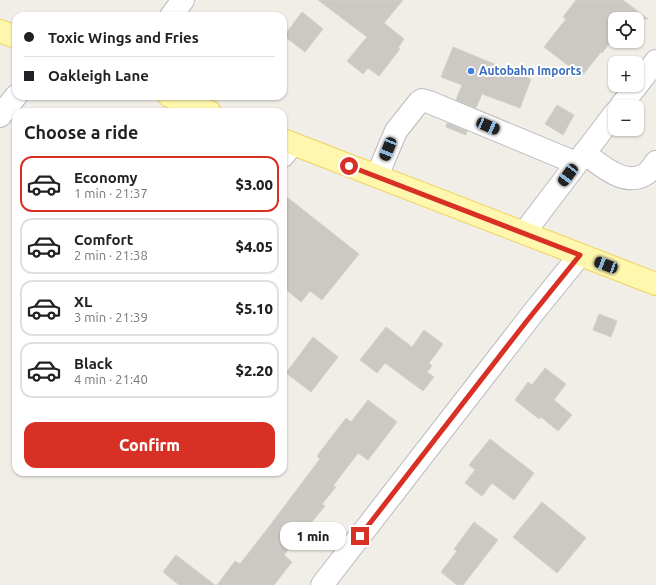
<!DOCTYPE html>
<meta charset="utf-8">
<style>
:root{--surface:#fff;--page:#f6f6f6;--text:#202124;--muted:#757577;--line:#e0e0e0;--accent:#d93025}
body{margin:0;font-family:Ubuntu,sans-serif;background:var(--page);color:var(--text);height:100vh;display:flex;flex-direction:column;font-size:15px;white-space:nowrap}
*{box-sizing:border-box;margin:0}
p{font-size:13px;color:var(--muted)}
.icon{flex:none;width:22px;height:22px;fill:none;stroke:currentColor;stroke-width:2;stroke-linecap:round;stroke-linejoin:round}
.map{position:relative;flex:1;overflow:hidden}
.side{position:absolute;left:12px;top:108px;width:275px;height:368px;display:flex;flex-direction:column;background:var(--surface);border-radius:12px;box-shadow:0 1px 3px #0004}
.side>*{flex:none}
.guide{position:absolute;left:12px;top:12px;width:275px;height:88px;border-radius:12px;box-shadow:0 1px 3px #0004;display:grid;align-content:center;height:88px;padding:0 12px;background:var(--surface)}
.tools{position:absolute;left:608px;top:12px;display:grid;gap:8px}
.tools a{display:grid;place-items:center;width:36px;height:36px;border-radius:8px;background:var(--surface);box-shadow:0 1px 3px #0004;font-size:20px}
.end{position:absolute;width:18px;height:18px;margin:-9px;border:5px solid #d93025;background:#fff;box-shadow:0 0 0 2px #fff}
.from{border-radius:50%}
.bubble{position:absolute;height:28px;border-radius:12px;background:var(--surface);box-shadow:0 1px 3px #0004;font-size:13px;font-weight:800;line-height:28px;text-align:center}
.car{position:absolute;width:12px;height:24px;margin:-12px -6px;border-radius:5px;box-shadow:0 0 3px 1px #0007;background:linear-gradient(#222 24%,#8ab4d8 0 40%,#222 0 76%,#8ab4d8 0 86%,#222 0)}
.guide b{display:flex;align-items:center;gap:14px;height:38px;font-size:15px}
.guide b+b{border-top:1px solid var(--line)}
.guide i{width:10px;height:10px;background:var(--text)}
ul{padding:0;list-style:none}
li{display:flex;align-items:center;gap:12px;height:56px;margin:0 8px 6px;padding:0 4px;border:2px solid var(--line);border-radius:12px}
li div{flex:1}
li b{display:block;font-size:15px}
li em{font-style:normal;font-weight:800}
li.current{border-color:var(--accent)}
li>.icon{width:36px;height:36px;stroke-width:1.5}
h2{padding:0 12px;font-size:18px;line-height:48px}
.cta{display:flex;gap:8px;margin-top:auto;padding:8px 12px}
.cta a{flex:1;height:46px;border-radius:12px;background:var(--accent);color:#fff;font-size:16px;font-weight:800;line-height:46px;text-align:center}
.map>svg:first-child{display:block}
.building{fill:#ccc8c3;stroke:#d4d1c4}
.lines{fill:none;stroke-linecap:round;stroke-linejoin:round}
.minor-casing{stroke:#b8bbbf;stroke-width:24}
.major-casing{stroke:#f0d35f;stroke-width:24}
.minor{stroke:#fff;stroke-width:22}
.major{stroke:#fef7ad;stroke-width:22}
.route{stroke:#d93025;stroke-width:5}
.shop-dot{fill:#3f7fe0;stroke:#fff;stroke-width:1.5}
.labels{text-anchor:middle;stroke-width:4;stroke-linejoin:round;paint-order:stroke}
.shop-label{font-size:12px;font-weight:bold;fill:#366cbe;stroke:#fff;text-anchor:start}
</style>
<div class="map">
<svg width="656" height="585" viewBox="0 0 656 585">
<rect width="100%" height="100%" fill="#f0eee6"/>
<g class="building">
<path d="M318,0H403L384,23L404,39L398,48L400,49L379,76L368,68L363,74L347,61L367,37Z"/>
<path d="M576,0H623L648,19H615V36L602,53L601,52L582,76L544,47L566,19L563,17Z"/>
<path d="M302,12L323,29L305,52L284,36Z"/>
<path d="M453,47L531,79L520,108L482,94L476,108L456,100L462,85L441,77Z"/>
<path d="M557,105L574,115L563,135L545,124Z"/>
<path d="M447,123L467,131L466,135L446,127Z"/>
<path d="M283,194L359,254L322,300L310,291L301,302L283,287Z"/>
<path d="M599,314L617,321L611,337L593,330Z"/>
<path d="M386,327L412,347L424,330L443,344L429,363L432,366L427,372L434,377L423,391L385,363L377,373L360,360Z"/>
<path d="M313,337L338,357L311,392L286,373Z"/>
<path d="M545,368L566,384L554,400L572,415L558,431L541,417L539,419L515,400L528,382L532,385Z"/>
<path d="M368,400L397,422L368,460L358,453L333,486L336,487L322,504L325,506L311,523L309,522L284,555L292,562L274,585H217L235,561L240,564L271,524L320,459L317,456L346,418L351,422Z"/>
<path d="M490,439L534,473L514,500L492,483L482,496L465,483L475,470L469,465Z"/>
<path d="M542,502L586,538L557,573L513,537Z"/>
<path d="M474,522L498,540L463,585H457L441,572L457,551L454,549Z"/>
<path d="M176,555L215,585H179L163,572Z"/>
</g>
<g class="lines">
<defs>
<g id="minor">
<path d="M171,16L183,0"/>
<path d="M620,107L656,61"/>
<path d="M0,116L16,96"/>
<path d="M584,153C600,164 624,188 646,174C650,171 653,166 656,162"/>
<path d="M283,156L293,144"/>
<path d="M377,176L396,131L419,102L422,100L429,102L576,163"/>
<path d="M524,233L615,113"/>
<path d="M322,585L533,313L580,255"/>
</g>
<g id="major">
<path d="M0,31L16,37"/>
<path d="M169,96L210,112"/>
<path d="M283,140L656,284"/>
</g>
</defs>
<use href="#minor" class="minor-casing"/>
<use href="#major" class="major-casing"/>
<use href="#minor" class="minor"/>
<use href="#major" class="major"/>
</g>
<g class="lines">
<path class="route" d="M349,166L580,255L526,322L360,536"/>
</g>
<circle class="shop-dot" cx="471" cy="71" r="4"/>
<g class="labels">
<g class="shop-label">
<text x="479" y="75">Autobahn Imports</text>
</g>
</g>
</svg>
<div class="tools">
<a><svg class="icon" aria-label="locate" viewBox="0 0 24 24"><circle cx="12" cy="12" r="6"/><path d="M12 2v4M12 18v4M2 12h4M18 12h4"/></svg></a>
<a>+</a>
<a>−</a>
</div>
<i class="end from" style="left:349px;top:166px"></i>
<i class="end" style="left:360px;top:536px"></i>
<div class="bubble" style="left:280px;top:522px;width:66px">1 min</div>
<i class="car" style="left:488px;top:126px;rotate:113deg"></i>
<i class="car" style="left:388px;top:149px;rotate:202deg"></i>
<i class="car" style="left:568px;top:175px;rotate:217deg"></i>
<i class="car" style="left:606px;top:265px;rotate:291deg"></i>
<div class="guide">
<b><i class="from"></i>Toxic Wings and Fries</b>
<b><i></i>Oakleigh Lane</b>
</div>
<section class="side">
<h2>Choose a ride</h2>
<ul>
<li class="current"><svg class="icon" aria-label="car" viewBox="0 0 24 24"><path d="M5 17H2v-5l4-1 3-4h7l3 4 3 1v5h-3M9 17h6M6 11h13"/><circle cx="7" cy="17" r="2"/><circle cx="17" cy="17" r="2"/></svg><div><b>Economy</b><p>1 min · 21:37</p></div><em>$3.00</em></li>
<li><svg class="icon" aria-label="car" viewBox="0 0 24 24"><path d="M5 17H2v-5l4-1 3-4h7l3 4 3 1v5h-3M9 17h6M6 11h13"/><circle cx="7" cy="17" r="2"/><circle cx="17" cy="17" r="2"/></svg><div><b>Comfort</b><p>2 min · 21:38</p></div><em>$4.05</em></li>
<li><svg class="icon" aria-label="car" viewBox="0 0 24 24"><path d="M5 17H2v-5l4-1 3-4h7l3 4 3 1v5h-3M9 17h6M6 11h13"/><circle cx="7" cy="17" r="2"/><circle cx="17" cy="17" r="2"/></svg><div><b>XL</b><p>3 min · 21:39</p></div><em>$5.10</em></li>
<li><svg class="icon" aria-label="car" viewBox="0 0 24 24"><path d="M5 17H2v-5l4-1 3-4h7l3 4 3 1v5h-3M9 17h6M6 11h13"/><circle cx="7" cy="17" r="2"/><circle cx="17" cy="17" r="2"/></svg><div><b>Black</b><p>4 min · 21:40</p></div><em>$2.20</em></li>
</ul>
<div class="cta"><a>Confirm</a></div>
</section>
</div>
